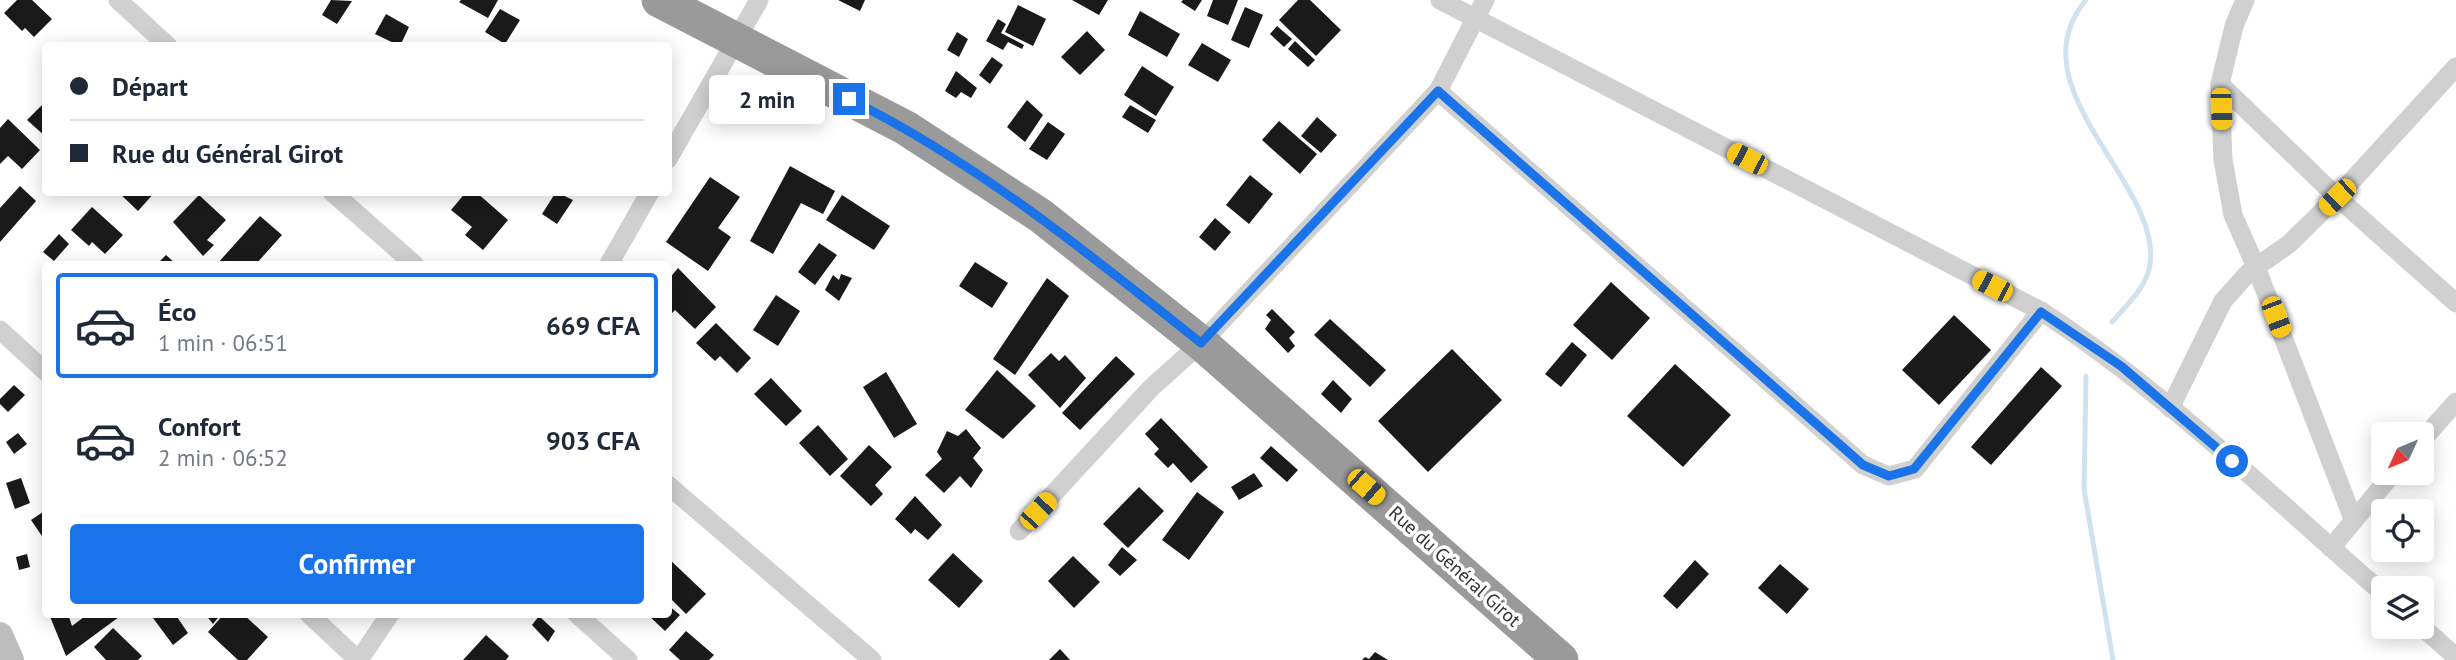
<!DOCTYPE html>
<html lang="fr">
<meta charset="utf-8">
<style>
:root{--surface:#fff;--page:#f2f2f3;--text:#1f2937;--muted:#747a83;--line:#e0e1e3;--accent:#1a73e8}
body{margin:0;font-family:"PT Sans",sans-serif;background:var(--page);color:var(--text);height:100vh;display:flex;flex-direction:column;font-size:26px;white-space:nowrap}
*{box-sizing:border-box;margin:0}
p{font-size:23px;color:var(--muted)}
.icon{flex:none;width:38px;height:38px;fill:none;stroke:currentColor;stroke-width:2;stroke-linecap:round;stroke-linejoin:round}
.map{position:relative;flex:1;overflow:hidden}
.drawer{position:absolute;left:42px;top:261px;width:630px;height:357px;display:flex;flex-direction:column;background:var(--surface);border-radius:7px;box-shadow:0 4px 18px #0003}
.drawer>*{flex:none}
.banner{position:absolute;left:42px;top:42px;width:630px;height:154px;border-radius:7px;box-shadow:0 4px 18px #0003;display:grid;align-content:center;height:154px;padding:0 28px;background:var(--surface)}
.needle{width:46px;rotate:226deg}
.buttons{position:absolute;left:2371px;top:422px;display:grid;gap:14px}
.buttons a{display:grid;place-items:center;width:63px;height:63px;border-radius:7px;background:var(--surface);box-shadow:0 4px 18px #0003;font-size:35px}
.end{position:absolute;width:32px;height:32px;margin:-16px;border:9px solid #1a73e8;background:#fff;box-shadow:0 0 0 4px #fff}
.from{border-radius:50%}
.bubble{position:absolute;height:49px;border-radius:7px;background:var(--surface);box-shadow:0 4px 18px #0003;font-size:23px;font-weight:600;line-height:49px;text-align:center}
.car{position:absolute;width:21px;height:42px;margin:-21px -10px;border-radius:9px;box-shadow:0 0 5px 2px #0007;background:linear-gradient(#f5c518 24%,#345 0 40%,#f5c518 0 76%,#345 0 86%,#f5c518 0)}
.banner b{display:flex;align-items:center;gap:24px;height:66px;font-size:26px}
.banner b+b{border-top:2px solid var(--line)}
.banner i{width:18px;height:18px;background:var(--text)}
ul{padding:12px 0 0;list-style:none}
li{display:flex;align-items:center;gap:21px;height:105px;margin:0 14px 10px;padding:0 14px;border:4px solid transparent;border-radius:7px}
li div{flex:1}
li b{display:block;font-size:26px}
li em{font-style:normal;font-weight:600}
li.active{border-color:var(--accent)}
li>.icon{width:63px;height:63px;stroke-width:1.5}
.button{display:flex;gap:14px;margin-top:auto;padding:14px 28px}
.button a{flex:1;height:80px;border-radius:7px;background:var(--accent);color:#fff;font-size:28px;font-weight:600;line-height:80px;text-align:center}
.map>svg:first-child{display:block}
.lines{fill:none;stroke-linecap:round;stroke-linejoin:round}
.stream{stroke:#cfe2ee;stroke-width:5}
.building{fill:#1a1a1a}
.street{stroke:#d0d0d0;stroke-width:19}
.secondary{stroke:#bdbdbd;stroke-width:26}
.highway{stroke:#9a9a9a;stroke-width:35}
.route{stroke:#1a73e8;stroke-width:9}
.labels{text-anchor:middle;stroke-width:7;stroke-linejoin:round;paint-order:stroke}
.street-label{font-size:19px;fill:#333;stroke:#fff}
</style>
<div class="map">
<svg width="2456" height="660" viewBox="0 0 2456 660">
<rect width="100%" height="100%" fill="#fff"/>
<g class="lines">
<g class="stream">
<path d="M2086,0C2011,89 2169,187 2149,270C2144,289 2125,307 2112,322"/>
<path d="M2086,376L2084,489L2113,660"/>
</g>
</g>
<g class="building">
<path d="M17,0H32L52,19L34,37L25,28L22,31L4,13Z"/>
<path d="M331,0L352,1L337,24L322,15Z"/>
<path d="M461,0H498L488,18L459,2Z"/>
<path d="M838,0H865L860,11Z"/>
<path d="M1072,0H1108L1099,15Z"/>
<path d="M1183,0H1202L1195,11L1181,2Z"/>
<path d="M1213,0H1238L1228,25L1207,16Z"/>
<path d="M1298,0H1310L1341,30L1316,56L1279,20Z"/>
<path d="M1018,5L1046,19L1033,46L1005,32Z"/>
<path d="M1245,7L1263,15L1249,48L1231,40Z"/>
<path d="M500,9L520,20L505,44L485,32Z"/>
<path d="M1140,11L1180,34L1167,57L1128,35Z"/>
<path d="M386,14L409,27L400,46L375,34Z"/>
<path d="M998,19L1006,24L1001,33L1024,45L1022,49L1008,42L1003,50L986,41Z"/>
<path d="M1277,26L1292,39L1284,47L1270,34Z"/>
<path d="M1087,31L1105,50L1080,75L1061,57Z"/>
<path d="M957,32L968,39L959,57L947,50Z"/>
<path d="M1295,41L1315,60L1308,67L1288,49Z"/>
<path d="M1202,43L1231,60L1218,82L1188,65Z"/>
<path d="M992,57L1003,65L990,84L979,75Z"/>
<path d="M1142,66L1174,87L1156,116L1124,95Z"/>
<path d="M956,71L977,88L971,98L961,92L956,98L945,91Z"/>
<path d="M1027,100L1043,115L1025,142L1007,127Z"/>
<path d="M46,101V137L27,120Z"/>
<path d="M1130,105L1156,120L1148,133L1122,117Z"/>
<path d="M1317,117L1337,135L1321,153L1301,136Z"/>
<path d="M8,119L40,150L22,169L8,156L0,164V128Z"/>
<path d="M1279,121L1317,154L1300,174L1262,140Z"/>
<path d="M1048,122L1065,134L1047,160L1029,149Z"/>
<path d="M790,166L835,191L823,214L801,203L773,254L750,241Z"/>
<path d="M1250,175L1273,194L1249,224L1226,205Z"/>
<path d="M710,177L740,197L718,228L731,237L708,271L666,242Z"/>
<path d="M20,186L36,201L0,242V208Z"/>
<path d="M118,192H155L138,211Z"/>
<path d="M466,192H476L508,220L483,250L465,235L472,227L451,210Z"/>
<path d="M556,192L573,200L557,224L542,214Z"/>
<path d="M199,195L226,220L207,240L214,245L203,256L173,222Z"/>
<path d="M842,195L890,226L874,250L826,220Z"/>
<path d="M92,207L123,235L105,254L92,242L89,246L71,230Z"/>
<path d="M260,216L282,235L256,264H217Z"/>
<path d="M1215,218L1231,232L1215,251L1199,237Z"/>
<path d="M59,234L69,244L54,261L43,252Z"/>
<path d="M819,243L837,255L815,285L798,272Z"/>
<path d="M166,255L176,264H157Z"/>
<path d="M975,262L1008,283L992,308L959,286Z"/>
<path d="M678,268L716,307L695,329L675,310L668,317V280Z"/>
<path d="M841,274L852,278L839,301L825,290L833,275L839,280Z"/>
<path d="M1047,278L1069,296L1015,375L993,359Z"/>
<path d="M1611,282L1650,318L1612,360L1573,325Z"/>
<path d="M776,295L800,311L778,346L753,330Z"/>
<path d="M1272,309L1295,332L1289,338L1295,346L1288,353L1265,329L1271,320L1266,315Z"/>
<path d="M1954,315L1991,350L1939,405L1902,370Z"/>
<path d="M1330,319L1386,370L1370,387L1314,335Z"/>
<path d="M716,323L751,358L737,373L720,356L715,361L696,343Z"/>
<path d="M1572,342L1587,355L1561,387L1545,374Z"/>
<path d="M1452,349L1502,400L1428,472L1378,421Z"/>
<path d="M1051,353L1059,361L1065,355L1086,378L1060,408L1028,375Z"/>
<path d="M1116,356L1135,374L1080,430L1062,413Z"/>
<path d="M1675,364L1731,415L1683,467L1627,416Z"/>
<path d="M2041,367L2062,386L1991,465L1971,447Z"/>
<path d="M997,370L1036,406L1003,439L965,410Z"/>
<path d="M886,372L917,424L894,438L863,387Z"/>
<path d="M771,378L802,411L786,426L754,394Z"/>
<path d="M1333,380L1352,399L1341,413L1321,394Z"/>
<path d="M14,385L25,395L8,412L0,404V399Z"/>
<path d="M1161,418L1208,467L1191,483L1173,463L1168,468L1154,454L1159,449L1145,434Z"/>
<path d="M818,425L848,459L830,476L799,443Z"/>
<path d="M966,429L981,448L973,458L983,470L971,488L960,476L944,493L925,475L942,459L937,452L947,431L958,436Z"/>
<path d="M18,433L27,444L14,454L6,442Z"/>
<path d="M869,445L892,467L875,485L883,494L871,506L840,476Z"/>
<path d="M1271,446L1298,470L1287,482L1260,458Z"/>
<path d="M1254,473L1263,486L1239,500L1231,487Z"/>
<path d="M21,478L30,503L15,509L6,483Z"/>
<path d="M1139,487L1164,511L1128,548L1103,524Z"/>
<path d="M1197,492L1224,512L1189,560L1162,540Z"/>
<path d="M915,496L942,525L928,540L915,529L911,534L895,519Z"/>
<path d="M46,510V542L31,520Z"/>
<path d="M1122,547L1137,560L1120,576L1108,565Z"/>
<path d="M953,553L983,581L959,608L928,580Z"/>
<path d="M27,554L30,567L19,570L16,557Z"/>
<path d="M1073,556L1100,582L1074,608L1048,581Z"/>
<path d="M668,558L706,594L686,614L668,596Z"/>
<path d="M1695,560L1709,574L1677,609L1663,596Z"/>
<path d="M1780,564L1809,589L1787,614L1758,588Z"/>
<path d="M668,605L680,615L665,631L647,614H668Z"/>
<path d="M49,614H68L72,626L88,614H123L66,656Z"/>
<path d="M159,614H175L188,633L173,645L153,618Z"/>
<path d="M205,614H221L213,624Z"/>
<path d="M224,614H243L268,637L247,660H238L208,632Z"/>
<path d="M539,616L555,631L548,642L532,625Z"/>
<path d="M113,628L142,656L138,660H106L94,647Z"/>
<path d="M686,631L714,655L709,660H680L669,650Z"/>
<path d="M486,635L509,656L506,660H463Z"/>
<path d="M1060,649L1070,660H1049Z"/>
<path d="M1375,652L1388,660H1362L1365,657L1369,659Z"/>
</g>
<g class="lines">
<g class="street">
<path d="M118,0L168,46"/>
<path d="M1440,0L2041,311C2165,392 2272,497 2384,594"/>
<path d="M2245,0L2234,26L2220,84L2223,160L2233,215L2256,267L2353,519"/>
<path d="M2220,84L2337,197L2456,303"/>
<path d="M1438,91L1863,465L1889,476L1915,469L2041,311"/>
<path d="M668,159L759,0"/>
<path d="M332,192L414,264"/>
<path d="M609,264L650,192"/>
<path d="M0,330L46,372"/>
<path d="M2170,408L2223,301L2249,272L2289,244L2337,197L2456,67"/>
<path d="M2422,440L2456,402"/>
<path d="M668,485L872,660"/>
<path d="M1019,531L1151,388L1201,343L1438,91L1485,0"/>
<path d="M2331,548L2394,472"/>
<path d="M309,614L358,660"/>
<path d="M577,614L628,660"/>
<path d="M2421,626L2456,657"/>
<path d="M359,660L390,614"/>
</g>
<path class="secondary" d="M0,635L11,660"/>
<path class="highway" d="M659,0L906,128L1041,216L1201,343L1561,660"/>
</g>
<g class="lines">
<path class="route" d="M849,99C978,163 1089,254 1201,343L1438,91L1863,465L1889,476L1914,469L2041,312L2121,366L2232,461"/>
</g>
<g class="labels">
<g class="street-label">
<text transform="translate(1455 566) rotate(42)" y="7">Rue du Général Girot</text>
</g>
</g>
</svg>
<div class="buttons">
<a><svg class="needle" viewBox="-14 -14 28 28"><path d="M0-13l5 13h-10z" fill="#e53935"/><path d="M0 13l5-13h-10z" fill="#747a83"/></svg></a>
<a><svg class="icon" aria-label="locate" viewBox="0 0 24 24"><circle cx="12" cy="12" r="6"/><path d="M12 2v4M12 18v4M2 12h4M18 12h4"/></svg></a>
<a><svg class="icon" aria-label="layers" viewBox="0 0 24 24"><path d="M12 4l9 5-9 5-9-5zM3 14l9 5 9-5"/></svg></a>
</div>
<i class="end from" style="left:2232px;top:461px"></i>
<i class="end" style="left:849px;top:99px"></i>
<div class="bubble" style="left:709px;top:75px;width:116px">2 min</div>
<i class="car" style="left:2221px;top:109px;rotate:178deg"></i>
<i class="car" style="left:1747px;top:159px;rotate:297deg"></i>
<i class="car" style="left:2337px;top:197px;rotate:226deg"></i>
<i class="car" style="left:1992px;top:286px;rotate:297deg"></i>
<i class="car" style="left:2276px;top:317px;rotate:159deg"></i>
<i class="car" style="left:1366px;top:487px;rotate:131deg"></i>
<i class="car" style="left:1038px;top:511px;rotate:43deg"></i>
<div class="banner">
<b><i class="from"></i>Départ</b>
<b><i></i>Rue du Général Girot</b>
</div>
<section class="drawer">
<ul>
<li class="active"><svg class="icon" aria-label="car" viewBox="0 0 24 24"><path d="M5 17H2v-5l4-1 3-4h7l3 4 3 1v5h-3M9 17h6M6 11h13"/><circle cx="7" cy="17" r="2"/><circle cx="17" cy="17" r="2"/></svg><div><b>Éco</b><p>1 min · 06:51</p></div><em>669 CFA</em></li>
<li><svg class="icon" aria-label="car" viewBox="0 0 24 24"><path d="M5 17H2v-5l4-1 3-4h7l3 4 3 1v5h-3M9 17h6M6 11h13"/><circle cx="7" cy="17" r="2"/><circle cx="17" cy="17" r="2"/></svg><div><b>Confort</b><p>2 min · 06:52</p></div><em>903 CFA</em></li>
</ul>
<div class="button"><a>Confirmer</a></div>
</section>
</div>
